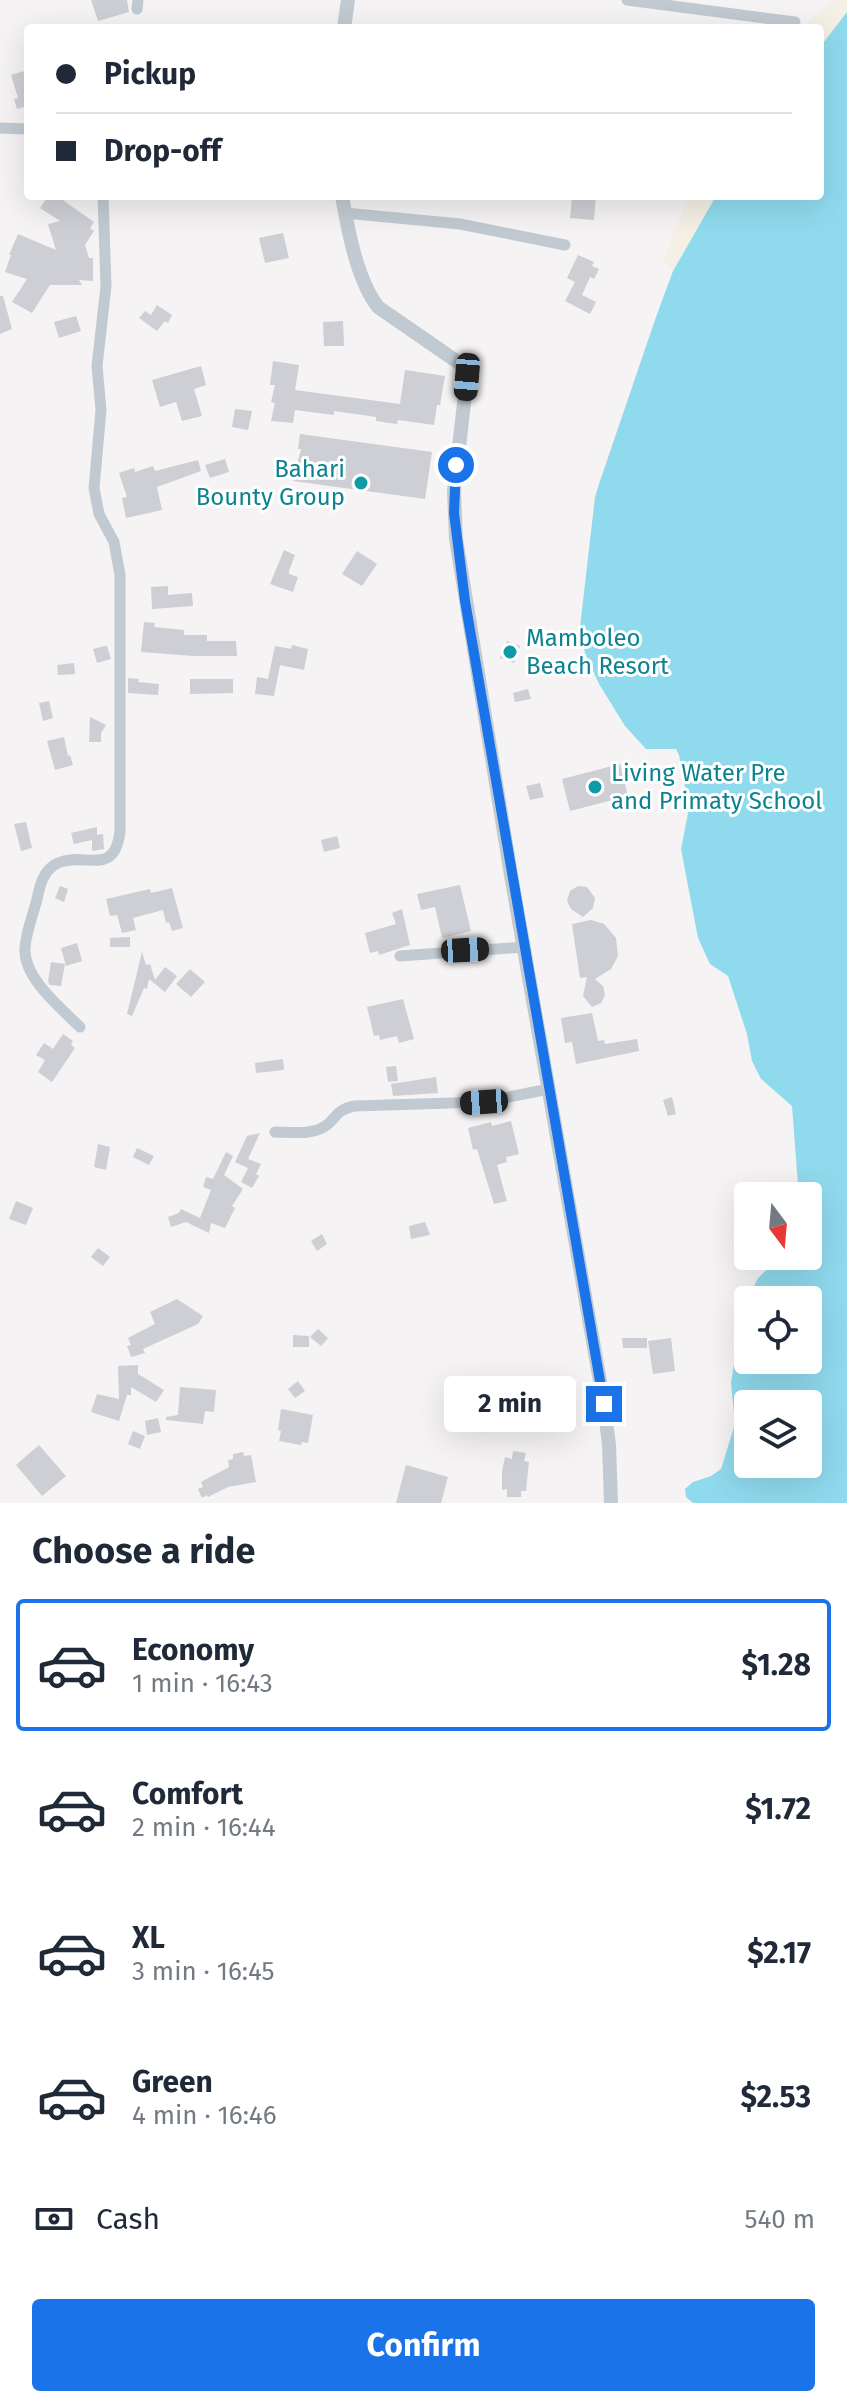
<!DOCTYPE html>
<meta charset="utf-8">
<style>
:root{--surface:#fff;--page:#f6f6f7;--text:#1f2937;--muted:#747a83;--line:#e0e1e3;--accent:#1a73e8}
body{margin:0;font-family:"Fira Sans",sans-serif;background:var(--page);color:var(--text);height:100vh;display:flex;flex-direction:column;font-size:30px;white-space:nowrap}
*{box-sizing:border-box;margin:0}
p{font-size:26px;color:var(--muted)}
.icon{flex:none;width:44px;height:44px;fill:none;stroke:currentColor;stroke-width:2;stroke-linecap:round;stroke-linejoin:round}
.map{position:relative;height:1503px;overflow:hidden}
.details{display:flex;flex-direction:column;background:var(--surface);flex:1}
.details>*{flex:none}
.top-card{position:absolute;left:24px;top:24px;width:800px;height:176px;border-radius:8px;box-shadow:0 8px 32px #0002;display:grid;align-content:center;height:176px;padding:0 32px;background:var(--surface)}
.needle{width:52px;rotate:164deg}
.controls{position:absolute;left:734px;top:1182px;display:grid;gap:16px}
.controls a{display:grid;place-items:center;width:88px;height:88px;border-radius:8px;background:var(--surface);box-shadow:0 8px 32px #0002;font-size:40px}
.end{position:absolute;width:36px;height:36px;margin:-18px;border:10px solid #1a73e8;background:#fff;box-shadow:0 0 0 4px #fff}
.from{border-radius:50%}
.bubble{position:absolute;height:56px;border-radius:8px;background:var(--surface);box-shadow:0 8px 32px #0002;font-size:26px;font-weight:700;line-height:56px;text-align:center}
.car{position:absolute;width:24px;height:48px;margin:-24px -12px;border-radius:10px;box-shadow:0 0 6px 2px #0007;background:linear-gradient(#222 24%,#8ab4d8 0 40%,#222 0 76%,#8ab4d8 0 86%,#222 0)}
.top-card b{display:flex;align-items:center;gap:28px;height:76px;font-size:30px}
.top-card b+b{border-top:2px solid var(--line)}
.top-card i{width:20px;height:20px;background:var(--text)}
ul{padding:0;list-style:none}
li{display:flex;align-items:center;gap:24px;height:132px;margin:0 16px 12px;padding:0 16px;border:4px solid transparent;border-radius:8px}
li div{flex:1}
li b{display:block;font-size:30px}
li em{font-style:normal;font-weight:700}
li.selected{border-color:var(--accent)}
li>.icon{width:72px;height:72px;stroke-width:1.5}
h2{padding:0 32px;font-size:36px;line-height:96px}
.pay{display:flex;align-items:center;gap:20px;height:88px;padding:0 32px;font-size:30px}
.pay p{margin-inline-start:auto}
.primary-button{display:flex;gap:16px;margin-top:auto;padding:16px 32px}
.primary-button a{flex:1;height:92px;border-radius:8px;background:var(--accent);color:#fff;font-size:32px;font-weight:700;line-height:92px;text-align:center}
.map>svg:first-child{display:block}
.sand{fill:#f5f0e5}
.water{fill:#90daee;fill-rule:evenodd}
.building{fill:#cdcfd5}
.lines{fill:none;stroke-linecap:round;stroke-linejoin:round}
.minor{stroke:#c1cad2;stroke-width:11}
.tertiary{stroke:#c1cad2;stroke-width:14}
.route{stroke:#1a73e8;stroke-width:10}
.culture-dot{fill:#0f9aa8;stroke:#fff;stroke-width:3}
.labels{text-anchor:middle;stroke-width:6;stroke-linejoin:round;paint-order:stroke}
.culture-label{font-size:24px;fill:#0d838f;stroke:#fff;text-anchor:start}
</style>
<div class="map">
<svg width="847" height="1503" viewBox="0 0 847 1503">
<rect width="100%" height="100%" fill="#f5f3f3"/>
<g class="sand">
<path d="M834,0H847V12L820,47V28H801Z"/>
<path d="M689,196H716L673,271L663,260Z"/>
</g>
<path class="water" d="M847,12V1503H693L686,1497L685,1489L693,1482L711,1476L721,1469L735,1424L731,1383L742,1311L758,1278L781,1256H808V1196H797L798,1185L792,1106L761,1079L752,1061L747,1034L728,976L710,964L698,938L681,849L689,808L679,755L676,749H646L625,726L599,684L585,653L580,627L595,497L600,481L656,317L673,271L716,196H820V47ZM748,1300H808V1360H748ZM748,1404H808V1464H748Z"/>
<g class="building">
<path d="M91,0H127L129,12L98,21Z"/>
<path d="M28,70V106L17,109L14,99L18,98L11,75Z"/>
<path d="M48,196H57L94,222L90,228L94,231L85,245L89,258H93V281L79,280L82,285H50L32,313L12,302L27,279L5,272L11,255H9L18,234L56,250L48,224L60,221L40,208Z"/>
<path d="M572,196H596L594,220L570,218Z"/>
<path d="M283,233L289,258L265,263L259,238Z"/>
<path d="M578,255L594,262L592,266L599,269L594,279L590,277L582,295L596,302L590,314L565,301L575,282L567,278Z"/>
<path d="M0,296H3L12,329L0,334Z"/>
<path d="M157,305L172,315L168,323L165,321L157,331L139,318L145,311L151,315Z"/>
<path d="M76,316L81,331L59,338L54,322Z"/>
<path d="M343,321L344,346H324L323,322Z"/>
<path d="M273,361L299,365L295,390L400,404L405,370L445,376L440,405H437L434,425L398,420L397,424L376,421V417L334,411V415L295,410L293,423L271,421L275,403L271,402L275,385H270Z"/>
<path d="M201,366L206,385L194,389L202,416L182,421L176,402L160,407L152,380Z"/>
<path d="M235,409L252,411L248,430L232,427Z"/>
<path d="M300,434L432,452L425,499L293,481L301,449H298Z"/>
<path d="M225,459L229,472L210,478L205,465Z"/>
<path d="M198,460L201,471L157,487L162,510L126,518L122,498L127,497L119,473L134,468L135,472L153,466L155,471Z"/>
<path d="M284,550L295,555L289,571V574L298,577L293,592L270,584Z"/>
<path d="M357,551L377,564L362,586L342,574Z"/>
<path d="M168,586V595L192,593L193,606L152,609L151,587Z"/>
<path d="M144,622L155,623L154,627L184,630V635H207V641H236L237,656H193L141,652Z"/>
<path d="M507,641L520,646L514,663L500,658Z"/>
<path d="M292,645L308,649L304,670L280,665L274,696L255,694L257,677L268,679L275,646L291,649Z"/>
<path d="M105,646H107L111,659L97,663L93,649Z"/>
<path d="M74,663L75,674L58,675L57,665Z"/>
<path d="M128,678L139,679L138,682L159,684L158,695L128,693Z"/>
<path d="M190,679H233V693L190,694Z"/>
<path d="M528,689L531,699L515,702L513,693Z"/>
<path d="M49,701L53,718L43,721L39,703Z"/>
<path d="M90,717L106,725L101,733V742H89Z"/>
<path d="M64,737L68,756L70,755L73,765L55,770L47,741Z"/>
<path d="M620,764L628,796L570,811L562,779Z"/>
<path d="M540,783L544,797L530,800L526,786Z"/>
<path d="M26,822L32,848L21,851L14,824Z"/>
<path d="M97,827V835L103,834L104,849L92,851V840L74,844L71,833Z"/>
<path d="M337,836L340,848L324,852L321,840Z"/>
<path d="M460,885L471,931L442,938L435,907L421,910L417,894Z"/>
<path d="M60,886L68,889L64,902L55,898Z"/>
<path d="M578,886L587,887L595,898L593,908L583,917L571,909L567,901L570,891Z"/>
<path d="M172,888L183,928L172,931L169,922L166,923L163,910L133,918L136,930L122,933L117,915L110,916L106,899L150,889L151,893Z"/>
<path d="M402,909L410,945L379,955L378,951L370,953L365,933L396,924L392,913Z"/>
<path d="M591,920L604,924L616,938L618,956L611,969L595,979L603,986L605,995L601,1003L592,1007L583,996L587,977L580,978L572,924Z"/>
<path d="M130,937V947H110V938Z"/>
<path d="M77,943L82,961L66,966L61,948Z"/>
<path d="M142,952L146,965L150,964L155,980L165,967L177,976L165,992L149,979L147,989L144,988L132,1016L127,1014Z"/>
<path d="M51,962L65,964L61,986L50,985L48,982Z"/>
<path d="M190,969L205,982L191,997L176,984Z"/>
<path d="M403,999L414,1039L399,1043L397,1036L380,1040L379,1035L374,1036L367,1007Z"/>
<path d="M592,1013L598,1041L604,1040L605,1044L637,1039L639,1051L576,1064L572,1042L565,1043L561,1018Z"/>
<path d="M63,1034L73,1041L71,1045L75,1048L52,1082L38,1072L45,1060L36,1055L44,1043L53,1049Z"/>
<path d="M283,1059L284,1070L256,1073L255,1063Z"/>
<path d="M396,1066L398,1081L388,1082L386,1067Z"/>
<path d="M436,1077L438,1093L393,1096L391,1084Z"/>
<path d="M672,1097L676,1114L668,1116L663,1100Z"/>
<path d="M511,1121L519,1154L506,1157L507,1162L497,1165L507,1201L494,1204L477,1149L473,1150L468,1128L491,1122L492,1126Z"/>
<path d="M260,1133L248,1159L261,1164L256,1174L259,1176L252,1188L241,1182L248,1168L235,1162L247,1136Z"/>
<path d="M98,1144L110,1147L106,1170L94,1167Z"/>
<path d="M137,1148L154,1156L149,1165L133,1157Z"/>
<path d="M226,1152L233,1156L224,1175L243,1189L232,1206L235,1208L225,1228L211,1223L209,1233L186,1222L171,1227L168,1217L179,1213L181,1209L200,1218L211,1190L203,1187L206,1177L213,1179Z"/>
<path d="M16,1201L33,1208L26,1225L9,1219Z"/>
<path d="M425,1222L430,1235L411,1239L409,1226Z"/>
<path d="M322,1234L327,1244L317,1251L311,1241Z"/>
<path d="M98,1248L110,1257L103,1266L91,1257Z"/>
<path d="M177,1299L203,1316L198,1324L143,1349L145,1353L131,1357L127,1346L131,1345L128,1338L155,1324L150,1312Z"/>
<path d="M318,1329L328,1338L321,1346L310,1337Z"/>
<path d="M293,1335L309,1336V1347H293Z"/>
<path d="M622,1338H647V1348H623Z"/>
<path d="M671,1338L675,1371L653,1374L648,1341Z"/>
<path d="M138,1365V1374L164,1390L156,1402L131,1387V1395H127L119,1421L91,1412L97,1394L119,1399L118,1366Z"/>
<path d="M298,1381L305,1391L295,1398L288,1389Z"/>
<path d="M180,1387L216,1390L214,1412L205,1411L203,1424L166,1420V1417L178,1415Z"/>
<path d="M281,1409L313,1415L308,1443L302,1442L301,1445L279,1441L281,1431L278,1430Z"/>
<path d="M158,1418L161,1432L147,1435L145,1421Z"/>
<path d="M133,1431L145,1436L140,1449L128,1444Z"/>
<path d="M39,1445L66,1476L42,1496L16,1465Z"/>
<path d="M513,1451L526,1453L524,1461L529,1462L526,1491H521V1497H507V1489L502,1490V1471L505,1457L512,1459Z"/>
<path d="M243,1452L244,1456L251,1455L256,1482L228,1487L208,1497L207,1495L202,1498L198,1489L203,1487L201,1482L229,1467L228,1460L233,1459V1454Z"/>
<path d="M406,1465L448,1477L441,1503H396Z"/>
</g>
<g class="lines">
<g class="minor">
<path d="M627,0L795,22"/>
<path d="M137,9L138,0"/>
<path d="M0,128L28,129"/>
<path d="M345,213L460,224L565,245"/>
<path d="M400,956L524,947"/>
<path d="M80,1027C61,1008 23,978 25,948C26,932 33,915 37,899C40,885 43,870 58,863C85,851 114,878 120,832V575L114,542L99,514L94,488L101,410L97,366L106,286L103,196"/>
<path d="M275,1132C289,1132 308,1135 322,1128C337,1121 333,1110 355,1106L484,1102L549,1089"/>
</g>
<g class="tertiary">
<path d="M344,28L348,0"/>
<path d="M342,196C348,230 357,280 378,307L459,363L465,369L467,377L454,491L456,539L512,881L604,1404L609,1445L611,1503"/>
</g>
</g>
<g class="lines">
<path class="route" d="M456,465L454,513L465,601L604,1404"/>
</g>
<g class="culture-dot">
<circle cx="361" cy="483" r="8"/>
<circle cx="510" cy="652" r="8"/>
<circle cx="595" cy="787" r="8"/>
</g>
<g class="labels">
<g class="culture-label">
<text x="345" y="477" text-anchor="end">Bahari<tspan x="345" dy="28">Bounty Group</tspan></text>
<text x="526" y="646">Mamboleo<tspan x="526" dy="28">Beach Resort</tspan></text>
<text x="611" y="781">Living Water Pre<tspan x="611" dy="28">and Primaty School</tspan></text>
</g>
</g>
</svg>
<div class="controls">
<a><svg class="needle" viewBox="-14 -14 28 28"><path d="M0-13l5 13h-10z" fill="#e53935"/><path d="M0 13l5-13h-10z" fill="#747a83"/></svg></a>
<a><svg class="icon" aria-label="locate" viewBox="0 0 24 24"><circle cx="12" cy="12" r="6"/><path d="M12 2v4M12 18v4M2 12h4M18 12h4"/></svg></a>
<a><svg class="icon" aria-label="layers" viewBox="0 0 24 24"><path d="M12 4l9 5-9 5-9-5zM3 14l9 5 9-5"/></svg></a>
</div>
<i class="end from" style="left:456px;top:465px"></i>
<i class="end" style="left:604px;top:1404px"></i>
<div class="bubble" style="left:444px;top:1376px;width:132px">2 min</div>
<i class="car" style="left:467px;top:377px;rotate:185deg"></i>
<i class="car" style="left:465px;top:950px;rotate:87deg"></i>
<i class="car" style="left:484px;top:1102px;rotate:266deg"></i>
<div class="top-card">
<b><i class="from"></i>Pickup</b>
<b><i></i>Drop-off</b>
</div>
</div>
<section class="details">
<h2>Choose a ride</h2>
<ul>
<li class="selected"><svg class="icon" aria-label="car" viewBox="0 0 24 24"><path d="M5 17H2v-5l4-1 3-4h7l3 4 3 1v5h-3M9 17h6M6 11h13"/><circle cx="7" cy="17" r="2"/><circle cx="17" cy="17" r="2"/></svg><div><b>Economy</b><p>1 min · 16:43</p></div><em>$1.28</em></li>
<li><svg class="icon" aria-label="car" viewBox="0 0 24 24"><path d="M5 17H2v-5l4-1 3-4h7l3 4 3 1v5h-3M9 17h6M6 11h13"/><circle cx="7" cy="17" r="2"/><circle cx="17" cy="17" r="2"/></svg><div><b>Comfort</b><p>2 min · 16:44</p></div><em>$1.72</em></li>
<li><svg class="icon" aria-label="car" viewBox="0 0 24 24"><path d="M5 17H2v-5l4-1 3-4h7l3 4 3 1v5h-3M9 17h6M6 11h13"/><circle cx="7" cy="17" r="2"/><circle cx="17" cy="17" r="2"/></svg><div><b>XL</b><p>3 min · 16:45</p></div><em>$2.17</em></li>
<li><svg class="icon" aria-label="car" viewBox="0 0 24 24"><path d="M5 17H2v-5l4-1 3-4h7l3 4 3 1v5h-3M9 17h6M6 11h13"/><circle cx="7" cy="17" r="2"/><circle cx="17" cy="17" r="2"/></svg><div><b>Green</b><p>4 min · 16:46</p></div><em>$2.53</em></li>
</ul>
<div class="pay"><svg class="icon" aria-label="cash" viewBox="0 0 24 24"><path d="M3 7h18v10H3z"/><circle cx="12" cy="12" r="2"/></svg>Cash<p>540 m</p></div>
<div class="primary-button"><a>Confirm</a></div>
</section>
